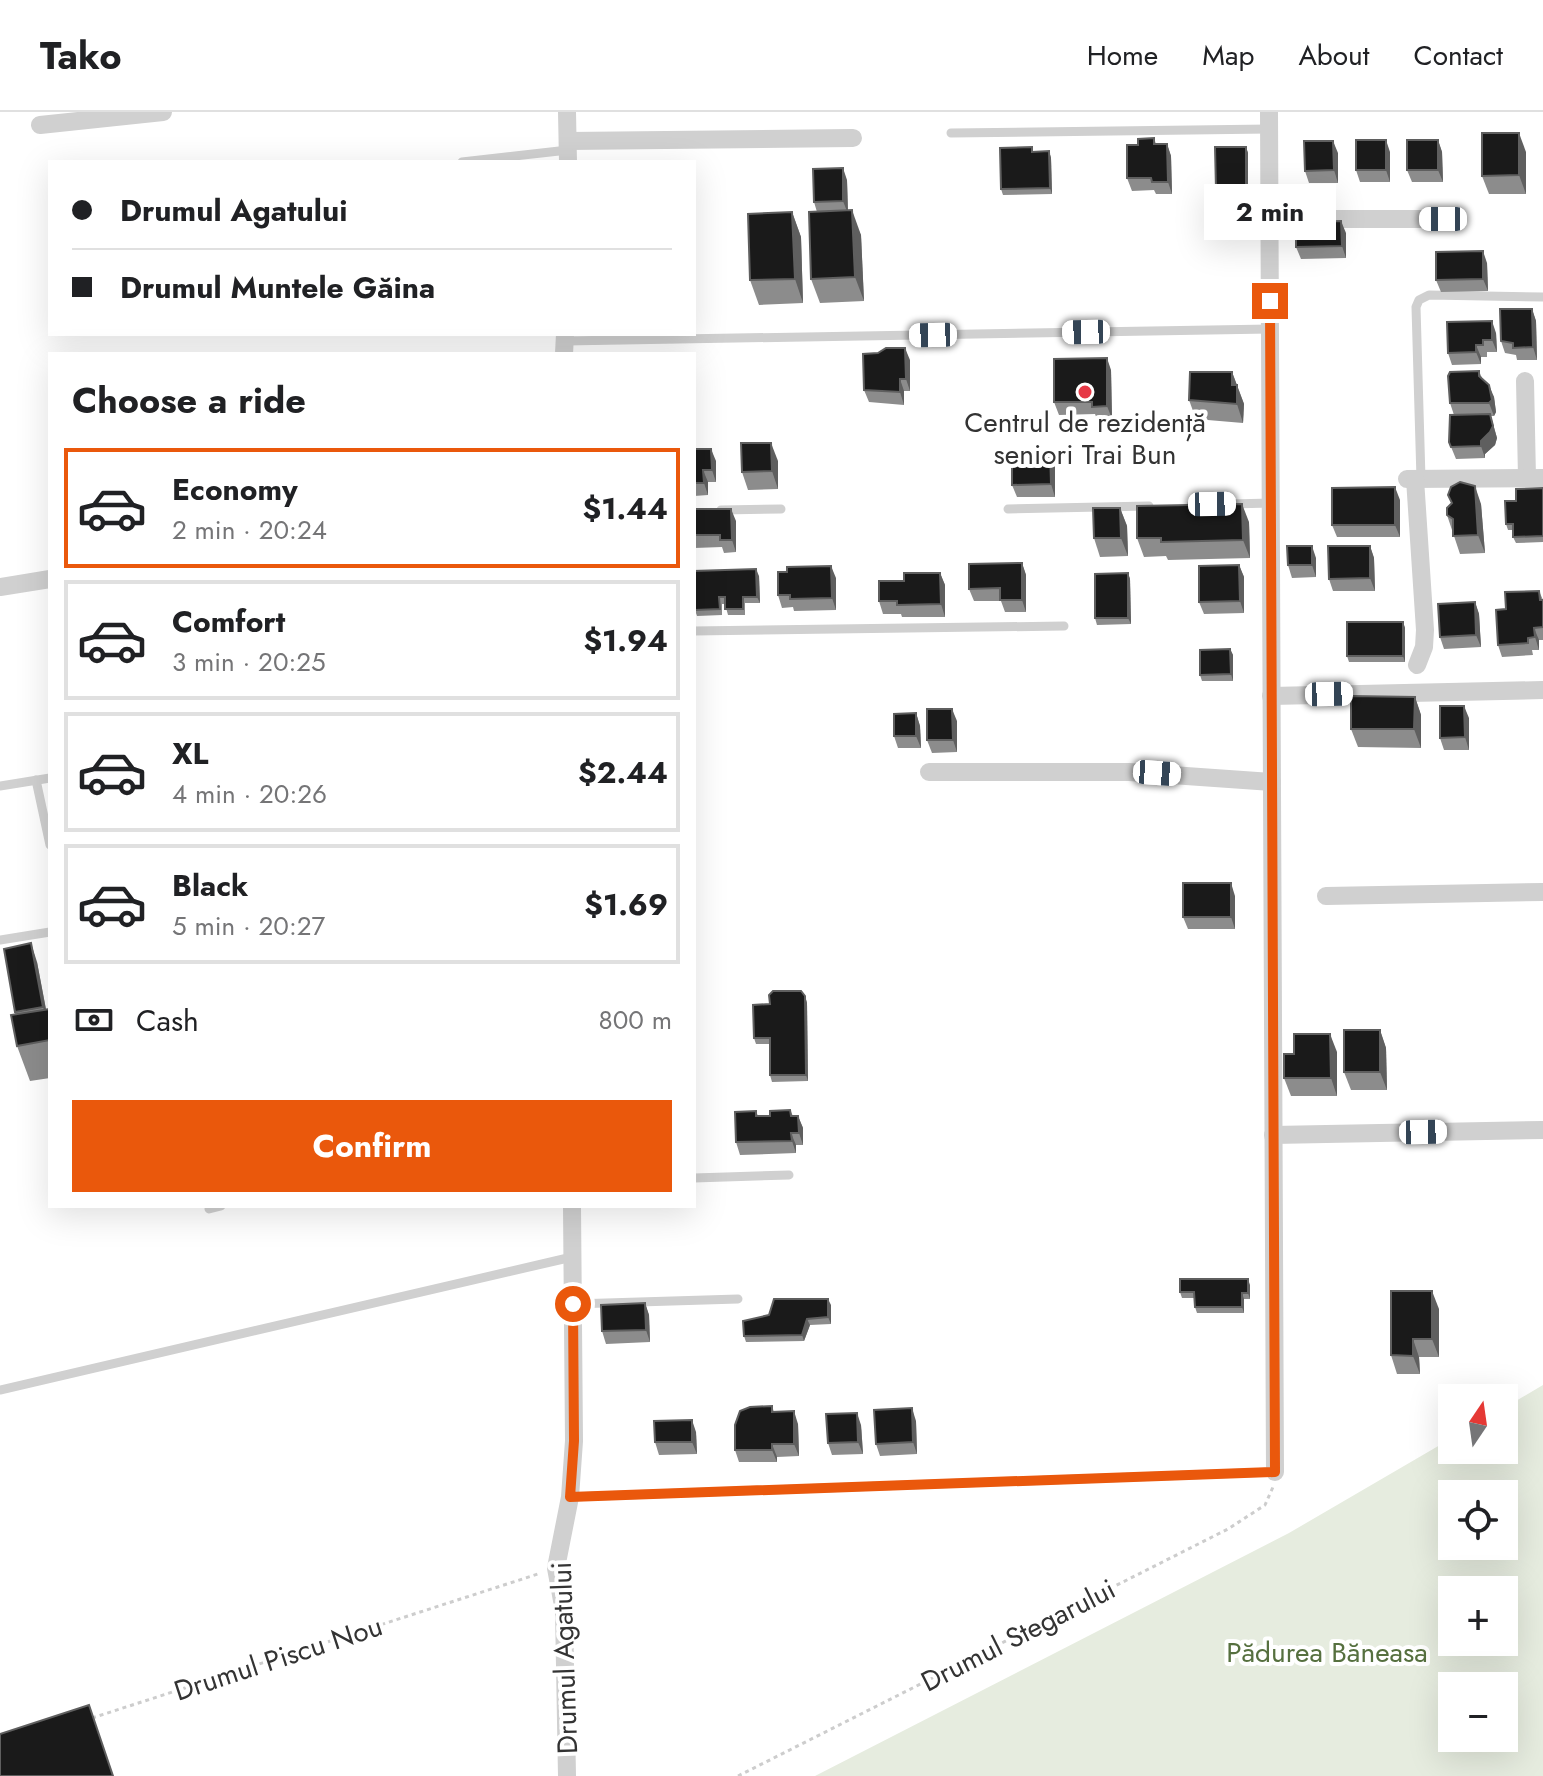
<!DOCTYPE html>
<meta charset="utf-8">
<style>
:root{--surface:#fff;--page:#f2f2f2;--text:#202124;--muted:#757577;--line:#e0e0e0;--accent:#ea580c}
body{margin:0;font-family:Jost,sans-serif;background:var(--page);color:var(--text);height:100vh;display:flex;flex-direction:column;font-size:30px;white-space:nowrap}
*{box-sizing:border-box;margin:0}
p{font-size:26px;color:var(--muted)}
.icon{flex:none;width:44px;height:44px;fill:none;stroke:currentColor;stroke-width:2;stroke-linecap:round;stroke-linejoin:round}
.map{position:relative;flex:1;overflow:hidden}
.drawer{position:absolute;left:48px;top:240px;width:648px;height:856px;display:flex;flex-direction:column;background:var(--surface);border-radius:0px;box-shadow:0 8px 32px #0002}
.drawer>*{flex:none}
.hud{position:absolute;left:48px;top:48px;width:648px;height:176px;border-radius:0px;box-shadow:0 8px 32px #0002;display:grid;align-content:center;height:176px;padding:0 24px;background:var(--surface)}
.needle{width:52px;rotate:13deg}
.buttons{position:absolute;left:1438px;top:1272px;display:grid;gap:16px}
.buttons a{display:grid;place-items:center;width:80px;height:80px;border-radius:0px;background:var(--surface);box-shadow:0 8px 32px #0002;font-size:40px}
.end{position:absolute;width:36px;height:36px;margin:-18px;border:10px solid #ea580c;background:#fff;box-shadow:0 0 0 4px #fff}
.from{border-radius:50%}
.bubble{position:absolute;height:56px;border-radius:0px;background:var(--surface);box-shadow:0 8px 32px #0002;font-size:26px;font-weight:700;line-height:56px;text-align:center}
.car{position:absolute;width:24px;height:48px;margin:-24px -12px;border-radius:10px;box-shadow:0 0 6px 2px #0007;background:linear-gradient(#fff 24%,#345 0 40%,#fff 0 76%,#345 0 86%,#fff 0)}
.hud b{display:flex;align-items:center;gap:28px;height:76px;font-size:30px}
.hud b+b{border-top:2px solid var(--line)}
.hud i{width:20px;height:20px;background:var(--text)}
ul{padding:0;list-style:none}
li{display:flex;align-items:center;gap:24px;height:120px;margin:0 16px 12px;padding:0 8px;border:4px solid var(--line);border-radius:0px}
li div{flex:1}
li b{display:block;font-size:30px}
li em{font-style:normal;font-weight:700}
li.active{border-color:var(--accent)}
li>.icon{width:72px;height:72px;stroke-width:1.5}
h2{padding:0 24px;font-size:36px;line-height:96px}
.pay{display:flex;align-items:center;gap:20px;height:88px;padding:0 24px;font-size:30px}
.pay p{margin-inline-start:auto}
.primary-button{display:flex;gap:16px;margin-top:auto;padding:16px 24px}
.primary-button a{flex:1;height:92px;border-radius:0px;background:var(--accent);color:#fff;font-size:32px;font-weight:700;line-height:92px;text-align:center}
header{display:flex;align-items:center;gap:48px;box-sizing:border-box;height:112px;padding:0 40px;background:var(--surface);border-bottom:2px solid var(--line)}
header strong{font-size:38px}
nav{display:flex;gap:44px;margin-inline-start:auto;font-size:28px}
.map>svg:first-child{display:block}
.green{fill:#e6ecdf;fill-rule:evenodd}
.lines{fill:none;stroke-linecap:round;stroke-linejoin:round}
.path{stroke:#cdcdcd;stroke-width:3;stroke-dasharray:4 4;stroke-linecap:butt}
.lane{stroke:#d0d0d0;stroke-width:9}
.street{stroke:#d0d0d0;stroke-width:18}
.wall{fill:#8c8c8c}
.shaded-wall{fill:#5f5f5f}
.building{fill:#1a1a1a;stroke:#5f5f5f;stroke-width:2}
.route{stroke:#ea580c;stroke-width:10}
.poi-dot{fill:#e63946;stroke:#fff;stroke-width:3}
.labels{text-anchor:middle;stroke-width:8;stroke-linejoin:round;paint-order:stroke}
.poi-label{font-size:28px;fill:#333;stroke:#fff}
.street-label{font-size:28px;fill:#333;stroke:#fff}
.park-label{font-size:28px;fill:#56703f;stroke:#fff}
</style>
<header>
<strong>Tako</strong>
<nav><a>Home</a><a>Map</a><a>About</a><a>Contact</a></nav>
</header>
<div class="map">
<svg width="1543" height="1664" viewBox="0 0 1543 1664">
<rect width="100%" height="100%" fill="#fff"/>
<path class="green" d="M1543,1273V1664H815L1289,1421L1452,1326V1338H1504V1296ZM1452,1382H1504V1434H1452ZM1452,1478H1504V1530H1452ZM1452,1574H1504V1626H1452Z"/>
<g class="lines">
<g class="path">
<path d="M92,1606L541,1461"/>
<path d="M738,1664L1228,1417L1265,1393L1273,1375"/>
</g>
<g class="lane">
<path d="M951,21L1269,17"/>
<path d="M462,50L568,38"/>
<path d="M565,229L1270,217"/>
<path d="M1421,367L1416,195L1419,188L1429,183L1543,185"/>
<path d="M1191,393L1271,391"/>
<path d="M1008,397L1149,394"/>
<path d="M721,398L781,397"/>
<path d="M694,519L1064,514"/>
<path d="M36,668L50,733"/>
<path d="M0,674L50,666"/>
<path d="M0,828L50,820"/>
<path d="M694,1066L789,1063"/>
<path d="M209,1097L221,1094"/>
<path d="M573,1192L738,1187"/>
<path d="M0,1278L572,1145"/>
<path d="M570,1385L1275,1360"/>
</g>
<g class="street">
<path d="M567,0L568,50"/>
<path d="M1269,0L1275,1360"/>
<path d="M40,13L163,0"/>
<path d="M568,29L853,26"/>
<path d="M1270,107H1443"/>
<path d="M564,242L565,222"/>
<path d="M1525,269L1527,366"/>
<path d="M1407,367L1543,366"/>
<path d="M1415,367L1425,518L1424,535L1417,553"/>
<path d="M0,475L50,467"/>
<path d="M1271,584L1543,578"/>
<path d="M929,660H1129L1272,670"/>
<path d="M1326,784L1543,780"/>
<path d="M1273,1023L1543,1018"/>
<path d="M567,1664L564,1499L556,1456L570,1385L574,1329L572,1094"/>
</g>
</g>
<g class="wall">
<path d="M1154,26L1156,32H1167L1171,44L1172,82H1156L1154,78L1132,79L1127,66L1138,33Z"/>
<path d="M1438,28L1442,40L1443,70H1412L1407,58Z"/>
<path d="M1246,35L1248,41V82L1218,83L1216,77Z"/>
<path d="M1049,39L1051,46L1052,82L1003,83L1001,77L1034,40Z"/>
<path d="M1390,40V70H1360L1356,58Z"/>
<path d="M1526,40V82H1489L1482,64Z"/>
<path d="M1338,41V71H1309L1305,59Z"/>
<path d="M847,68L848,99L861,123L864,189L820,191L811,167L817,100L814,90Z"/>
<path d="M792,100L801,125L803,191L759,193L750,168Z"/>
<path d="M1346,121V146L1301,147L1296,135Z"/>
<path d="M1487,151L1488,179L1441,180L1436,168Z"/>
<path d="M1532,197L1536,209L1537,248H1517L1516,243L1505,241L1501,229Z"/>
<path d="M1496,221L1497,240H1487V245H1481V252L1452,253L1448,241Z"/>
<path d="M910,248V279H904V293L869,290L864,278Z"/>
<path d="M1111,258L1112,307H1097L1095,302L1059,303L1054,290Z"/>
<path d="M1479,259L1482,266L1494,285L1496,300L1494,304H1491L1497,326L1495,333L1485,342V346L1456,347L1449,330L1454,303L1450,291Z"/>
<path d="M1232,260L1244,292L1243,311L1196,307L1189,288Z"/>
<path d="M694,337L716,349V370H708V383L694,384Z"/>
<path d="M1050,339L1055,351V385H1017L1012,373Z"/>
<path d="M778,349V377L748,378L742,360Z"/>
<path d="M1543,376V430L1516,431L1513,425V418H1508L1506,412Z"/>
<path d="M1448,383L1481,392L1485,441L1460,442L1447,403L1452,392Z"/>
<path d="M1400,388V425H1337L1332,413Z"/>
<path d="M1120,396L1127,414L1128,444L1100,445L1094,426Z"/>
<path d="M694,397L736,409V440L724,441L722,435L694,436Z"/>
<path d="M1249,410L1250,446L1168,448L1166,444L1144,445L1137,426Z"/>
<path d="M1370,434L1374,446L1375,479H1333L1329,467Z"/>
<path d="M1316,446V465L1292,466L1288,453Z"/>
<path d="M1022,451L1026,463V500H1005L1001,489H974L969,477Z"/>
<path d="M1239,453L1244,465V501L1204,502L1199,490Z"/>
<path d="M787,460L836,466V498L794,499L793,495L782,496L778,483Z"/>
<path d="M940,461L945,473V505H902L901,502H883L879,489L904,469Z"/>
<path d="M1128,461L1130,467L1131,512L1097,513L1095,506Z"/>
<path d="M759,464L760,491H745V503H728L725,492H722V503L697,504L695,498Z"/>
<path d="M1539,479L1543,488V528H1539V538H1532L1533,543L1502,545L1498,533L1506,497Z"/>
<path d="M1475,490L1479,502L1481,535L1444,537L1440,525Z"/>
<path d="M1403,510L1405,516V550H1349L1347,544Z"/>
<path d="M1230,537L1233,543V569H1202L1200,563Z"/>
<path d="M1415,585L1421,603V636L1358,635L1351,617Z"/>
<path d="M916,601L920,614L921,636H898L894,624Z"/>
<path d="M1469,606V638H1444L1440,626Z"/>
<path d="M957,609V640L932,641L927,628Z"/>
<path d="M1235,784V817H1188L1183,805Z"/>
<path d="M37,850L46,897H50V966L30,969L17,934L15,900Z"/>
<path d="M805,884L807,891L808,969L772,970L770,963V932H756L754,926L770,892Z"/>
<path d="M1380,918L1386,936L1387,978H1351L1344,960Z"/>
<path d="M1337,940V984H1291L1284,966L1294,942Z"/>
<path d="M790,998L793,1004H798L803,1016V1033H796V1041L740,1043L736,1030L756,999L758,1004H770Z"/>
<path d="M1250,1173V1187H1244V1201H1197L1195,1195L1194,1186H1182L1180,1180Z"/>
<path d="M645,1191L649,1203L650,1230L606,1232L602,1219Z"/>
<path d="M831,1193V1212L810,1213L804,1229L746,1230L744,1224Z"/>
<path d="M1439,1197V1245H1419L1420,1262H1397L1391,1243Z"/>
<path d="M772,1294L774,1300L798,1312L799,1344L777,1345V1350H739L735,1338Z"/>
<path d="M916,1309L917,1342L880,1344L876,1332Z"/>
<path d="M861,1313L863,1342L832,1343L828,1331Z"/>
<path d="M696,1320L697,1342L659,1343L655,1330Z"/>
</g>
<g class="shaded-wall">
<path d="M1519,21L1526,40V82L1519,63Z"/>
<path d="M1386,28L1390,40V70L1386,58Z"/>
<path d="M1438,28L1442,40L1443,70L1438,58Z"/>
<path d="M1333,29L1338,41V71L1334,58Z"/>
<path d="M1167,32L1171,44L1172,82L1168,70Z"/>
<path d="M1246,35L1248,41V82L1246,76Z"/>
<path d="M1049,39L1051,46L1052,82L1050,76Z"/>
<path d="M843,56L847,68L848,102L843,89Z"/>
<path d="M852,98L861,123L864,189L855,165Z"/>
<path d="M792,100L801,125L803,191L795,167Z"/>
<path d="M1341,109L1346,121V146L1342,134Z"/>
<path d="M1483,139L1487,151L1488,179L1483,167Z"/>
<path d="M1532,197L1536,209L1537,248L1533,235Z"/>
<path d="M1492,209L1496,221L1497,240L1492,228Z"/>
<path d="M1476,233L1481,245V252L1476,240Z"/>
<path d="M905,236L910,248V279L906,267Z"/>
<path d="M1107,246L1111,258L1112,307L1107,294Z"/>
<path d="M1232,260L1244,292L1243,311L1237,292L1232,273Z"/>
<path d="M900,267L904,279V293L900,280Z"/>
<path d="M1489,273L1494,285L1496,300L1494,304L1489,291Z"/>
<path d="M1490,302L1497,326L1495,333L1485,342V346L1481,334V329Z"/>
<path d="M771,331L778,349V377L772,359Z"/>
<path d="M711,337L716,349V370L712,358Z"/>
<path d="M1050,339L1055,351V385L1051,372Z"/>
<path d="M703,358L708,370V383L704,371Z"/>
<path d="M1475,374L1481,392L1485,441L1478,423Z"/>
<path d="M1395,375L1400,388V425L1395,413Z"/>
<path d="M1242,392L1249,410L1250,446L1243,428Z"/>
<path d="M1120,396L1127,414L1128,444L1121,426Z"/>
<path d="M731,397L736,409V440L732,428Z"/>
<path d="M1312,434L1316,446V465L1312,453Z"/>
<path d="M1370,434L1374,446L1375,479L1370,466Z"/>
<path d="M1022,451L1026,463V500L1022,488Z"/>
<path d="M1239,453L1244,465V501L1240,489Z"/>
<path d="M831,454L836,466V498L832,486Z"/>
<path d="M756,457L759,464L760,491L757,485Z"/>
<path d="M940,461L945,473V505L941,492Z"/>
<path d="M1128,461L1130,467L1131,512L1128,506Z"/>
<path d="M1475,490L1479,502L1481,535L1476,523Z"/>
<path d="M1403,510L1405,516V550L1403,544Z"/>
<path d="M1534,516L1539,528V538L1535,525Z"/>
<path d="M1230,537L1233,543V569L1231,562Z"/>
<path d="M1415,585L1421,603V636L1414,617Z"/>
<path d="M1464,594L1469,606V638L1465,625Z"/>
<path d="M952,597L957,609V640L953,628Z"/>
<path d="M916,601L920,614L921,636L916,624Z"/>
<path d="M1231,771L1235,784V817L1231,805Z"/>
<path d="M31,831L37,850L49,914L43,895Z"/>
<path d="M805,884L807,891L808,969L806,963Z"/>
<path d="M1380,918L1386,936L1387,978L1380,960Z"/>
<path d="M1330,922L1337,940V984L1331,966Z"/>
<path d="M798,1004L803,1016V1033L799,1021Z"/>
<path d="M791,1021L796,1033V1041L792,1029Z"/>
<path d="M1248,1167L1250,1173V1187L1248,1181Z"/>
<path d="M1432,1179L1439,1197V1245L1432,1227Z"/>
<path d="M1242,1181L1244,1187V1201L1242,1195Z"/>
<path d="M828,1187L831,1193V1212L828,1205Z"/>
<path d="M645,1191L649,1203L650,1230L646,1218Z"/>
<path d="M807,1207L810,1213L804,1229L802,1223Z"/>
<path d="M1413,1227L1419,1245L1420,1262L1413,1244Z"/>
<path d="M912,1296L916,1309L917,1342L913,1330Z"/>
<path d="M794,1299L798,1312L799,1344L794,1332Z"/>
<path d="M857,1301L861,1313L863,1342L858,1330Z"/>
<path d="M692,1308L696,1320L697,1342L692,1330Z"/>
<path d="M772,1332L777,1345V1350L772,1338Z"/>
</g>
<g class="building">
<path d="M1482,21H1519V63L1482,64Z"/>
<path d="M1154,26V32H1167L1168,70H1152L1151,66H1127V33H1138V27Z"/>
<rect x="1356" y="28" width="30" height="30"/>
<rect x="1407" y="28" width="31" height="30"/>
<path d="M1304,29H1333L1334,58L1305,59Z"/>
<path d="M1032,35V40L1049,39L1050,76L1001,77L1000,36Z"/>
<path d="M1215,35H1246V76L1216,77Z"/>
<path d="M843,56V89L814,90L813,57Z"/>
<path d="M852,98L855,165L811,167L809,100Z"/>
<path d="M792,100L795,167L750,168L748,102Z"/>
<path d="M1341,109L1342,134L1296,135V110Z"/>
<path d="M1483,139V167L1436,168V140Z"/>
<path d="M1500,197H1532L1533,235L1513,236V231L1501,229Z"/>
<path d="M1492,209V228H1483V233H1476V240L1448,241L1447,210Z"/>
<path d="M886,236H905L906,267H900V280L864,278L863,242L878,241Z"/>
<path d="M1107,246V294L1092,295V290H1054V247Z"/>
<path d="M1479,259V264L1489,273L1492,288L1489,291H1450L1448,264L1450,260Z"/>
<path d="M1190,260H1232V273H1237V292L1189,288Z"/>
<path d="M1490,302L1493,314L1490,320L1481,329V334L1451,335L1449,330L1450,303Z"/>
<path d="M741,331H771L772,359L742,360Z"/>
<path d="M694,337H711L712,358H703L704,371H694Z"/>
<path d="M1012,339H1050L1051,372L1012,373Z"/>
<path d="M1460,370L1475,374L1478,423L1453,424V407L1447,403V396L1452,391L1448,383L1451,375Z"/>
<path d="M1395,375V413H1332V376Z"/>
<path d="M1543,376V424L1513,425V412H1506L1505,389H1516V377Z"/>
<path d="M1242,392L1243,428L1161,430V426H1137V394Z"/>
<path d="M1093,396H1120L1121,426H1094Z"/>
<path d="M694,397H731L732,428H720V423H694Z"/>
<path d="M1287,434H1312V453H1288Z"/>
<path d="M1328,434H1370V466L1329,467Z"/>
<path d="M1022,451V488H1000V476L969,477V452Z"/>
<path d="M1239,453L1240,489L1199,490V454Z"/>
<path d="M831,454L832,486L790,487V483H778V460H787V455Z"/>
<path d="M756,457L757,485H743V497H725V485H719L720,497L695,498L694,459Z"/>
<path d="M904,461H940L941,492L897,493V489H879V469H904Z"/>
<path d="M1128,461V506H1095V462Z"/>
<path d="M1539,479L1540,488H1543V515L1534,516L1535,525L1528,526V531L1498,533L1496,498L1506,497L1505,480Z"/>
<path d="M1475,490L1476,523L1440,525L1438,492Z"/>
<rect x="1347" y="510" width="56" height="34"/>
<path d="M1230,537L1231,562L1200,563V538Z"/>
<path d="M1351,584L1415,585L1414,617H1351Z"/>
<path d="M1440,594H1464L1465,625L1440,626Z"/>
<path d="M927,597H952L953,628H927Z"/>
<path d="M916,601V624H894V602Z"/>
<rect x="1183" y="771" width="48" height="34"/>
<path d="M31,831L43,895L15,900L4,837Z"/>
<path d="M773,879H801L805,884L806,963H770V926H754L753,893L770,892L769,883Z"/>
<path d="M50,897V928L17,934L11,903Z"/>
<rect x="1344" y="918" width="36" height="42"/>
<path d="M1294,922H1330L1331,966H1284V942H1294Z"/>
<path d="M790,998L791,1004H798L799,1021H791L792,1029L736,1030L735,1000L756,999V1004H770V999Z"/>
<path d="M1180,1167H1248V1181H1242V1195H1195L1194,1180H1180Z"/>
<path d="M1391,1179H1432V1227H1413V1244L1391,1243Z"/>
<path d="M774,1187H828V1205L807,1207L802,1223L744,1224L743,1209L769,1203Z"/>
<path d="M645,1191L646,1218L602,1219L601,1193Z"/>
<path d="M772,1294V1300L794,1299V1332H772V1338H735V1313L740,1299L750,1295Z"/>
<path d="M912,1296L913,1330L876,1332L874,1298Z"/>
<path d="M857,1301L858,1330L828,1331L826,1302Z"/>
<path d="M692,1308V1330H655L654,1309Z"/>
<path d="M89,1593L113,1664H0V1622Z"/>
</g>
<g class="lines">
<path class="route" d="M573,1192L574,1329L570,1385L1275,1360L1270,189"/>
</g>
<circle class="poi-dot" cx="1085" cy="280" r="8"/>
<g class="labels">
<g class="poi-label">
<text x="1085" y="320">Centrul de rezidență<tspan x="1085" dy="32">seniori Trai Bun</tspan></text>
</g>
<g class="street-label">
<text transform="translate(1018 1523) rotate(-27)" y="10">Drumul Stegarului</text>
<text transform="translate(278 1546) rotate(-18)" y="10">Drumul Piscu Nou</text>
<text transform="translate(564 1546) rotate(-92)" y="10">Drumul Agatului</text>
</g>
<g class="park-label">
<text x="1327" y="1550">Pădurea Băneasa</text>
</g>
</g>
</svg>
<div class="buttons">
<a><svg class="needle" viewBox="-14 -14 28 28"><path d="M0-13l5 13h-10z" fill="#e53935"/><path d="M0 13l5-13h-10z" fill="#757577"/></svg></a>
<a><svg class="icon" aria-label="locate" viewBox="0 0 24 24"><circle cx="12" cy="12" r="6"/><path d="M12 2v4M12 18v4M2 12h4M18 12h4"/></svg></a>
<a>+</a>
<a>−</a>
</div>
<i class="end from" style="left:573px;top:1192px"></i>
<i class="end" style="left:1270px;top:189px"></i>
<div class="bubble" style="left:1204px;top:72px;width:132px">2 min</div>
<i class="car" style="left:1443px;top:107px;rotate:270deg"></i>
<i class="car" style="left:1086px;top:220px;rotate:269deg"></i>
<i class="car" style="left:933px;top:223px;rotate:269deg"></i>
<i class="car" style="left:1212px;top:392px;rotate:89deg"></i>
<i class="car" style="left:1329px;top:582px;rotate:89deg"></i>
<i class="car" style="left:1157px;top:661px;rotate:94deg"></i>
<i class="car" style="left:1423px;top:1020px;rotate:89deg"></i>
<div class="hud">
<b><i class="from"></i>Drumul Agatului</b>
<b><i></i>Drumul Muntele Găina</b>
</div>
<section class="drawer">
<h2>Choose a ride</h2>
<ul>
<li class="active"><svg class="icon" aria-label="car" viewBox="0 0 24 24"><path d="M5 17H2v-5l4-1 3-4h7l3 4 3 1v5h-3M9 17h6M6 11h13"/><circle cx="7" cy="17" r="2"/><circle cx="17" cy="17" r="2"/></svg><div><b>Economy</b><p>2 min · 20:24</p></div><em>$1.44</em></li>
<li><svg class="icon" aria-label="car" viewBox="0 0 24 24"><path d="M5 17H2v-5l4-1 3-4h7l3 4 3 1v5h-3M9 17h6M6 11h13"/><circle cx="7" cy="17" r="2"/><circle cx="17" cy="17" r="2"/></svg><div><b>Comfort</b><p>3 min · 20:25</p></div><em>$1.94</em></li>
<li><svg class="icon" aria-label="car" viewBox="0 0 24 24"><path d="M5 17H2v-5l4-1 3-4h7l3 4 3 1v5h-3M9 17h6M6 11h13"/><circle cx="7" cy="17" r="2"/><circle cx="17" cy="17" r="2"/></svg><div><b>XL</b><p>4 min · 20:26</p></div><em>$2.44</em></li>
<li><svg class="icon" aria-label="car" viewBox="0 0 24 24"><path d="M5 17H2v-5l4-1 3-4h7l3 4 3 1v5h-3M9 17h6M6 11h13"/><circle cx="7" cy="17" r="2"/><circle cx="17" cy="17" r="2"/></svg><div><b>Black</b><p>5 min · 20:27</p></div><em>$1.69</em></li>
</ul>
<div class="pay"><svg class="icon" aria-label="cash" viewBox="0 0 24 24"><path d="M3 7h18v10H3z"/><circle cx="12" cy="12" r="2"/></svg>Cash<p>800 m</p></div>
<div class="primary-button"><a>Confirm</a></div>
</section>
</div>
